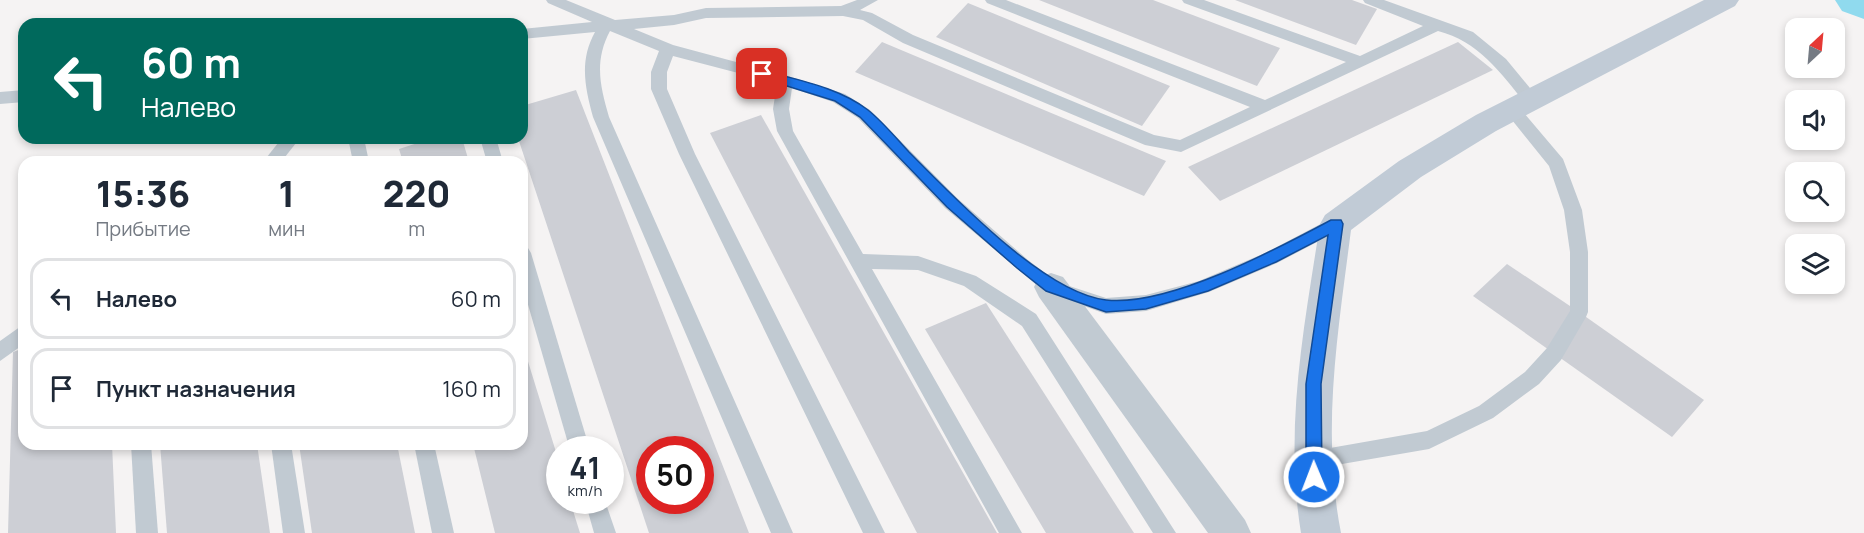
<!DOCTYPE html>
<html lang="ru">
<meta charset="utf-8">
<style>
body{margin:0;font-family:Manrope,sans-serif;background:#f6f6f7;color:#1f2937;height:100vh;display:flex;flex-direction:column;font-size:22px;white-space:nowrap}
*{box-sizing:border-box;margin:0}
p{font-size:20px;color:#747a83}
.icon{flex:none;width:33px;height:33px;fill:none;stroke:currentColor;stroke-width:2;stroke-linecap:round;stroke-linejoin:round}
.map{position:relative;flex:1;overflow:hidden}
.panel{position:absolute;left:18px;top:156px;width:510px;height:294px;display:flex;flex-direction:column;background:#fff;border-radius:18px;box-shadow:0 3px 9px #0003}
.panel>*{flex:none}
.banner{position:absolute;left:18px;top:18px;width:510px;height:126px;border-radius:18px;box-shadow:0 3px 9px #0003;background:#00695c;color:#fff;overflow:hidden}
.needle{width:39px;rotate:26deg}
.tools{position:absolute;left:1785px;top:18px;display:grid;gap:12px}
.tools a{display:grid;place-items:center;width:60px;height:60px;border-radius:12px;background:#fff;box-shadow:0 3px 9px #0003;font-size:30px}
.speed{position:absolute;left:546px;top:436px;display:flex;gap:12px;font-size:30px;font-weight:700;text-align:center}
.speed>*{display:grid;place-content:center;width:78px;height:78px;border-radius:50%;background:#fff;box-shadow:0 3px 9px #0003;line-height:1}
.speed small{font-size:15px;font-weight:400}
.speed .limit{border:9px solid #d22;background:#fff;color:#111}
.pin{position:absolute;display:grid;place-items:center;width:51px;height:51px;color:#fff;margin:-26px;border-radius:12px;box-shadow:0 3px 9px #0006}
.me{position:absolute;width:66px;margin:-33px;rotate:359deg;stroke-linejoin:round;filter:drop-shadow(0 0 4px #0008)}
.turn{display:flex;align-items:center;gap:21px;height:126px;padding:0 24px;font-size:27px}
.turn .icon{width:78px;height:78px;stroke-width:2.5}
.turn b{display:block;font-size:42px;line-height:51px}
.eta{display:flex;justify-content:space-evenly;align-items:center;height:102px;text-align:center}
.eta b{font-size:36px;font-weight:800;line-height:42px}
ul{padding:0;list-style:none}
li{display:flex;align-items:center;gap:18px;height:81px;margin:0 12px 9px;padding:0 12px;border:3px solid #e0e1e3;border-radius:18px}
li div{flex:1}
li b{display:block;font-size:22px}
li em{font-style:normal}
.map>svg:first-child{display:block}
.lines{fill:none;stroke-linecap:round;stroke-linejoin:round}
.river{fill:#90daee;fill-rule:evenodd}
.building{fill:#cdcfd5;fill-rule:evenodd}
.lane{fill:#c1cad2;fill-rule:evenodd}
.street{fill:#c1cad2;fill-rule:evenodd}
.secondary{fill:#c1cbd6;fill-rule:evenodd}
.route{fill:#1a73e8;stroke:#114b97;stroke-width:1.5}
</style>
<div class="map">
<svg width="1864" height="533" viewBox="0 0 1864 533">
<rect width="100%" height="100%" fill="#f5f3f3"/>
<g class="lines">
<!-- river -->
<polygon class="river" points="1835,0 1864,0 1864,19 1842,11"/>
</g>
<!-- building -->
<g class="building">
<polygon points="1039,0 1153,0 1280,48 1257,86"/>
<polygon points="1235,0 1352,0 1377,9 1356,45"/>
<polygon points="968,3 1170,86 1142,126 936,37"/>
<polygon points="882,42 1166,161 1144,196 855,72"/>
<polygon points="1458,42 1493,70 1220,201 1188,167"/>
<path d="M576,90L749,533H649L518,138H522V106ZM650,450H700V501H650Z"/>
<polygon points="761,115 997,533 917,533 710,133"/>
<polygon points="433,138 462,138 469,162 403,162 399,149"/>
<polygon points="1507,264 1579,312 1704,400 1672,437 1473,296"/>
<polygon points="986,303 1134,533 1046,533 925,329"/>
<polygon points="522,342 560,465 560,501 570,501 580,533 495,533 473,444 522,444"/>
<polygon points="24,348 24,444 112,444 116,533 8,533 13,352"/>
<polygon points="160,444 257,444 270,533 167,533"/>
<polygon points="299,444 397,444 415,533 312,533"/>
</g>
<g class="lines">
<!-- lane -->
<g class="lane">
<path d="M546,0H566L615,20L674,15L706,8L841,6L857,0H878L860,10L872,13L913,35L1154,135L1180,140L1250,107L987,3L985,0H1006L1265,100L1346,62L1184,3L1182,0H1204L1360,56L1423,26L1365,3L1363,0H1384L1473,32L1506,59L1539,99L1531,105L1525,103C1501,73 1478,41 1438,31L1181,152L1145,145L903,43L863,20L843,16L706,18L674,25L634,29L673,45L785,75L845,94L870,110L957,198L1028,260L1057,282L1106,298L1146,295L1199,281L1265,253L1330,219H1342L1345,224L1342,229L1277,263L1209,292L1146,311L1106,314L1045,292L945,208L858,118L833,102L792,88L789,109L793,131L863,254L918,256L976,276L1036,314L1176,533H1153L1022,326L964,286L918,270L872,269L1022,533H999L777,131L773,109L777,83L673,56L667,72V89L695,154L885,533H863L679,154L651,89V72L659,51L610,31C594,61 600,86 609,117L793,533H771L593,117C585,87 579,61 595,32L522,39V29L592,22L548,3Z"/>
<polygon points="24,90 24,102 0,104 0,92"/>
<polygon points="1512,104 1518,106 1563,159 1582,210 1588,252 1588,312 1586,317 1561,360 1539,384 1493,418 1429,449 1313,469 1306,467 1303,460 1306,453 1313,451 1427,431 1479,406 1525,372 1547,348 1570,311 1570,252 1564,210 1549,166 1504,110"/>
<polygon points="282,138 300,138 281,162 263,162"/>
<polygon points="348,138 364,138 369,162 353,162"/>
<polygon points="480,138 496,138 503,162 487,162"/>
<polygon points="522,246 528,248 531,253 590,450 570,450 522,284"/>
<polygon points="24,324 24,344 0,361 0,341"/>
<polygon points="131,444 151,444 158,533 136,533"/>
<polygon points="271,444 291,444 305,533 283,533"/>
<polygon points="414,444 434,444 454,533 432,533"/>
<polygon points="585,501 605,501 616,533 594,533"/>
</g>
<!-- street -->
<polygon class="street" points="1051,273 1063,277 1245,520 1251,533 1208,533 1039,297 1034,287 1039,277"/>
<!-- secondary -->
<path class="secondary" d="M1704,0H1739L1735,6L1496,131L1421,177L1351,230C1338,332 1321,431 1341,533H1301C1284,429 1304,327 1320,224L1325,215L1399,161L1476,115Z"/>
</g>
<!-- route -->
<path class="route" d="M762,70C797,80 838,87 868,110C883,122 896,138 909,152C953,196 1044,293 1106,300C1168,307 1277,249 1331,220H1341L1343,224L1321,384L1322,477L1320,482L1314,484L1308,482L1306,477V384L1328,235L1276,262L1208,291L1146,309L1106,312L1046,291L1017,268L947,207L860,117L835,101L758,77V71Z"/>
</svg>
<div class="tools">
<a><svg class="needle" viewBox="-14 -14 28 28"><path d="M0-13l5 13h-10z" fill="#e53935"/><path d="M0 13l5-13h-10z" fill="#747a83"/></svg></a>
<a><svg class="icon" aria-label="sound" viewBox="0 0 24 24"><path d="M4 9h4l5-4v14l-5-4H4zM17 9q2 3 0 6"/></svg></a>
<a><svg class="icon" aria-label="search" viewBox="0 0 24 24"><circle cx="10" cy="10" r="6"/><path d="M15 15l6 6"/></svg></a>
<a><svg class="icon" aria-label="layers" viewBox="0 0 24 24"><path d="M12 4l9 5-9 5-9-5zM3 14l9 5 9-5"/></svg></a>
</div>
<div class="speed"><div>41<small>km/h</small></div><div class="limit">50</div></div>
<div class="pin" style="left:762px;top:74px;background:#d93025"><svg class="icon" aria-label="arrive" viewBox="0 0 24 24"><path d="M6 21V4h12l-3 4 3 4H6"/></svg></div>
<svg class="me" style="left:1314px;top:477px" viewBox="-20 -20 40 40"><circle r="17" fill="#1a73e8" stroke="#fff" stroke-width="3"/><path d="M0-11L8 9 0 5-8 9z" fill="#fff"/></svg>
<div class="banner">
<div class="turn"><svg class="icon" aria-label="left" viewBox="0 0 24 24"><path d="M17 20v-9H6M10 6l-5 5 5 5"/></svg><div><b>60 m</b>Налево</div></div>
</div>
<section class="panel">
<div class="eta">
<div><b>15:36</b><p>Прибытие</p></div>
<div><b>1</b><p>мин</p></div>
<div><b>220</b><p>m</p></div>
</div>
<ul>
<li><svg class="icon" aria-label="left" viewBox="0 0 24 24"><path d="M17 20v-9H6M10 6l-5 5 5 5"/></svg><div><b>Налево</b></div><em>60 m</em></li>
<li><svg class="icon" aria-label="arrive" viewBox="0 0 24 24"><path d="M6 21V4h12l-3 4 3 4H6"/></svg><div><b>Пункт назначения</b></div><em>160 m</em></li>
</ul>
</section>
</div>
